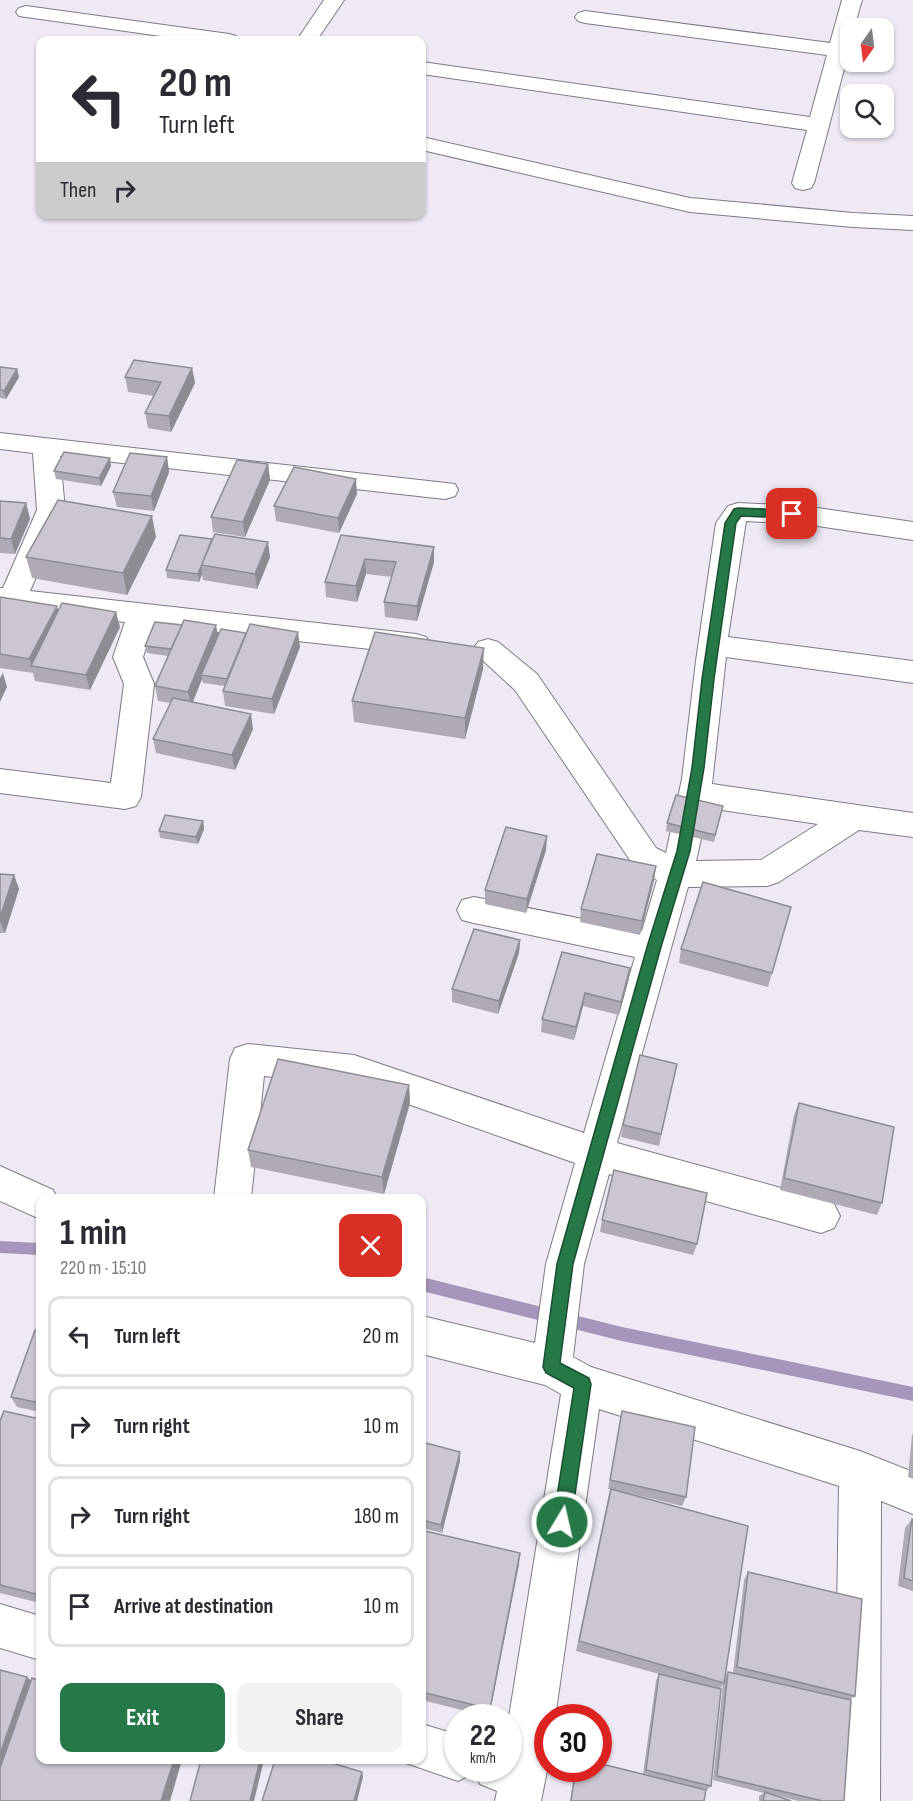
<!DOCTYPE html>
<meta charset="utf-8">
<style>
body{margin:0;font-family:"Sofia Sans Condensed",sans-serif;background:#f2f2f3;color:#2b2b33;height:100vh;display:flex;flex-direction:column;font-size:22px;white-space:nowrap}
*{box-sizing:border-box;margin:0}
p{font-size:20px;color:#7c7c81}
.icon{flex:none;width:33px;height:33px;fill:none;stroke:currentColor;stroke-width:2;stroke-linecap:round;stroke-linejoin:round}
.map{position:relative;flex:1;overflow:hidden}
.panel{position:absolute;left:36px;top:1194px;width:390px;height:570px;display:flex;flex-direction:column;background:#fff;border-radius:12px;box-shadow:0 2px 4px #0004}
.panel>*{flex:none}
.banner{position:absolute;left:36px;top:36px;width:390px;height:183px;border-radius:12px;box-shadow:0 2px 4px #0004;background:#fff;color:#2b2b33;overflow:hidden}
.needle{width:39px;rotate:194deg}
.tools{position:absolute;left:840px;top:18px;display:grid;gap:12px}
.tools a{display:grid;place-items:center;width:54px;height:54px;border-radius:12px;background:#fff;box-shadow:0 2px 4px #0004;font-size:30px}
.speed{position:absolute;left:444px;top:1704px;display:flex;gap:12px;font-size:30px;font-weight:700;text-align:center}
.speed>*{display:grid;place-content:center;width:78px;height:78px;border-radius:50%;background:#fff;box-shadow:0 2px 4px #0004;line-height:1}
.speed small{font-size:15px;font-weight:400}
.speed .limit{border:9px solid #d22;background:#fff;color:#111}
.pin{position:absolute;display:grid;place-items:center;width:51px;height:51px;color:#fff;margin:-26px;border-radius:12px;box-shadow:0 3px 9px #0006}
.me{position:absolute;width:66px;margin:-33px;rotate:9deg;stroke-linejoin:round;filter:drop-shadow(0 0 4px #0008)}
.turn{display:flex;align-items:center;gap:21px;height:126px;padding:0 24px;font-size:27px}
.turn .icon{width:78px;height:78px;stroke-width:2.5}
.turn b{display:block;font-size:42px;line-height:51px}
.then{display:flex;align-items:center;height:57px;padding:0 24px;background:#0003;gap:12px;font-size:22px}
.round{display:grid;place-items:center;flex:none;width:63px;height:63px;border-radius:12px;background:#f2f2f3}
.headline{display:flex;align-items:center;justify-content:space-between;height:102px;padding:0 24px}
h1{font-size:36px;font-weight:700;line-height:45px}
.button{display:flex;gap:12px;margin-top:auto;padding:12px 24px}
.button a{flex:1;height:69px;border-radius:12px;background:#277849;color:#fff;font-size:24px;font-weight:700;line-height:69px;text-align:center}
.button a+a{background:#f2f2f3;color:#2b2b33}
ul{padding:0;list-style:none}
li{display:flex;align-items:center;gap:18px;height:81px;margin:0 12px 9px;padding:0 12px;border:3px solid #e1e1e2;border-radius:12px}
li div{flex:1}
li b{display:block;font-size:22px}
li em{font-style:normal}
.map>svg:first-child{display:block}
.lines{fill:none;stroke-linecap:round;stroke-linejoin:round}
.stream{fill:#a596bb;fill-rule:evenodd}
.street-casing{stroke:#7f7a85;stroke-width:2}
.street{fill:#fff;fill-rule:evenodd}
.wall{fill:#afaab5}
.shaded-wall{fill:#8e8b93}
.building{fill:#cbc6d2;stroke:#8e8b93;stroke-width:1.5}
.route{fill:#277849;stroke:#194e2f;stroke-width:1.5}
</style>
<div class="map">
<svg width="913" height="1801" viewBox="0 0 913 1801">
<rect width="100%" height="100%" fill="#eee9f5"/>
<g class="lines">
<!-- stream -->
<g class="stream">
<polygon points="0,1241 40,1243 40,1255 0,1253"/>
<polygon points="422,1277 622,1327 913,1387 913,1401 622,1341 422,1291"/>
</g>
<defs>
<g id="street">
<polygon points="324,0 344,0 317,40 297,40"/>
<polygon points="842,0 862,0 854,28 850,28 849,50 814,183 811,188 803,190 795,188 792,183 807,130 422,74 422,62 810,117 827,55 585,23 578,21 575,17 578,13 585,11 830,43"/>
<polygon points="26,6 229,34 236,36 239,40 189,40 19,16 16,12 19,8"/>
<polygon points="422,137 690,198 853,213 913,216 913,230 853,227 690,212 422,150"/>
<polygon points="0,433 455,484 458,490 455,496 445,499 60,456 65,510 30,591 416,634 426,637 431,644 426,651 416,654 153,625 143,657 154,684 141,797 136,806 125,809 0,793 0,769 111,783 124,684 113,657 125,622 0,608 0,588 3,588 37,510 33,453 0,449"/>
<path d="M738,503L804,506L913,522V540L804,524L746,521L728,637L913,661V683L726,657L712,784L913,813V837L859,830L779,882L767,886L688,887L617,1143L821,1199L834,1204L840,1216L834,1228L821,1233L609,1174L584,1264L573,1357L591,1367L860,1451L913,1472V1514L881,1501L880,1801H834L839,1486L599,1409L555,1718H548V1766L541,1801H495L497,1791L480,1784L475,1772L458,1781L406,1763L404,1760H422V1724L458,1735V1768H508V1723L561,1394L545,1385L422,1354V1316L535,1343L546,1264L575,1163L354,1085L264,1076L251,1198H214L230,1059L235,1048L248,1044L354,1055L584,1133L635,957L474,923L462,920L457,910L462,900L474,897L642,931L657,880L634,866L515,690L478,656L473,649L478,642L488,639L498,642L537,674L656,848L666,853L682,779L696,661L716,523L728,506ZM708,808L818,824L761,860L696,861Z"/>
<polygon points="0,1166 53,1190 57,1198 40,1198 40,1219 0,1201"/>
<polygon points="0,1604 40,1616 40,1660 0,1648"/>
</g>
</defs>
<!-- street casing -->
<use href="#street" class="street-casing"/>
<!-- street -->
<use href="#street" class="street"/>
</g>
<!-- wall -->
<g class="wall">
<polygon points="0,367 17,369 19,377 6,399 0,398"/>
<polygon points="192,368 195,383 171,432 148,428 145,413 154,396 128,392 125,377"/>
<polygon points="167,457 169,472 154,511 117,507 113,492"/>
<polygon points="268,464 270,480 245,537 213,532 211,517"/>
<polygon points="111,466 101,486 56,479 54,471"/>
<polygon points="357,494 339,533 276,521 274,506"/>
<polygon points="0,501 26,503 30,519 15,554 0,553"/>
<polygon points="341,535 434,547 434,562 417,621 385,617 384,602 392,577 366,574 357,602 326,597 325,582"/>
<polygon points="156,537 127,595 32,578 26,557"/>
<polygon points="212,541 270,557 257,589 203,580 202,574 199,582 167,578 166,570"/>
<polygon points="0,597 120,627 90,690 35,681 33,673 0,668"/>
<polygon points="218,636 300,647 274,714 225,706 223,691 225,686 203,683 202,679 193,702 253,729 235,770 156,753 153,739 171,703 158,701 155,686 168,656 147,653 145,646"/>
<polygon points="483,669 465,739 354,722 352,701"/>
<polygon points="723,806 714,842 666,831 667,823"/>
<polygon points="203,821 204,829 198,844 160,838 159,831"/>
<polygon points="546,850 526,913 485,904 485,890"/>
<polygon points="656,866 654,880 640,935 580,922 581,909"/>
<polygon points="0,874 14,875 19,889 5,933 0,933"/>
<polygon points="791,907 768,987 679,963 681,949"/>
<polygon points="520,940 519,953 498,1014 452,1002 452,989"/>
<polygon points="562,952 630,968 628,982 619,1015 583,1006 574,1040 541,1032 542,1019"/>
<polygon points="677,1064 659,1146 621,1137 623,1125"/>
<polygon points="409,1085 410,1103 384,1194 251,1167 248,1150"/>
<polygon points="799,1103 882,1203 877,1215 780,1190 794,1115"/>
<polygon points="602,1220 697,1244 693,1255 600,1232"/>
<polygon points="40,1331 40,1412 17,1407 11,1397"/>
<polygon points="622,1411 686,1497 682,1506 628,1493 725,1676 728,1672 733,1673 744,1580 748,1572 855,1696 850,1700 844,1801 798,1801 775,1795 791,1801 759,1801 759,1796 764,1793 713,1780 723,1684 720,1689 711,1786 707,1790 705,1790 704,1801 570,1801 575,1768 598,1768 643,1774 656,1681 659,1674 576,1651 610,1489 608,1489"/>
<polygon points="40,1419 40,1603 0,1593 0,1421"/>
<polygon points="913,1434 913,1479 908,1477 912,1435"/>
<polygon points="422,1442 460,1452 460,1461 442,1533 422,1528"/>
<polygon points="912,1519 913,1520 913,1591 898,1586 905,1528"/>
<polygon points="422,1546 519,1564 489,1717 422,1700"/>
</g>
<!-- shaded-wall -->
<g class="shaded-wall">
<polygon points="192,368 195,383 171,432 169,416"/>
<polygon points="17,369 19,377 6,399 4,391"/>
<polygon points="167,457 169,472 154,511 151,496"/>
<polygon points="110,458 111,466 101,486 99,478"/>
<polygon points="268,464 270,480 245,537 243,522"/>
<polygon points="356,479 357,494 339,533 338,518"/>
<polygon points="26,503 30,519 15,554 11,539"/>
<polygon points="152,516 156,537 127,595 123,573"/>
<polygon points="268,542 270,557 257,589 255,574"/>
<polygon points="434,547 434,562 417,621 417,606"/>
<polygon points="365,559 366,574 357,602 356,586"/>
<polygon points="201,566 202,574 199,582 198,574"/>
<polygon points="57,606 61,621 32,666 29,659"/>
<polygon points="116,612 120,627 90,690 86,675"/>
<polygon points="216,625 219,639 201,675 202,679 191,706 188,692"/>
<polygon points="298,632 300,647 274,714 272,699"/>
<polygon points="484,648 483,669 465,739 465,718"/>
<polygon points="3,673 7,687 0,702 0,678"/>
<polygon points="251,714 253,729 235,770 232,755"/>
<polygon points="203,821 204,829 198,844 196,837"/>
<polygon points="547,836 546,850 526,913 527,899"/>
<polygon points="656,866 654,880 640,935 642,921"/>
<polygon points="14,875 19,889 5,933 0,921 0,918"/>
<polygon points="520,940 519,953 498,1014 499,1001"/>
<polygon points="630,968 628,982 619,1015 621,1002"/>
<polygon points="585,993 583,1006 574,1040 576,1027"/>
<polygon points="409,1085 410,1103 384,1194 382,1177"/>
<polygon points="460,1452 460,1461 442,1533 441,1525"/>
<polygon points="520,1553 519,1564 489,1717 490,1709"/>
<polygon points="27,1677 37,1686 0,1791 0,1754"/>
<polygon points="174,1760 182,1760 170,1801 161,1801"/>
<polygon points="260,1760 264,1760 254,1801 250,1801"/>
<polygon points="362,1772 363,1777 357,1801 354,1801"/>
</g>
<!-- building -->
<g class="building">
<polygon points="134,360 192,368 169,416 145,413 161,382 125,377"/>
<polygon points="0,367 17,369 4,391 0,390"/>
<polygon points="64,452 110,458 99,478 54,471"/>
<polygon points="130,453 167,457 151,496 113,492"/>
<polygon points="237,460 268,464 243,522 211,517"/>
<polygon points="294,467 356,479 338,518 274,506"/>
<polygon points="58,500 152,516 123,573 26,557"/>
<polygon points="0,501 26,503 11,539 0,538"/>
<polygon points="215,534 268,542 255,574 201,565"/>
<polygon points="180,535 212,539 198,574 166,570"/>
<polygon points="341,535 434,547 417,606 384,602 396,562 365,559 356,586 325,582"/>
<polygon points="0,597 57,606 29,659 0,654"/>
<polygon points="62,603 116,612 86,675 31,666"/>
<polygon points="184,620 216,625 188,692 155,686"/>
<polygon points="155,622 182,625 171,649 145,646"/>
<polygon points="250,624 298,632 272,699 223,691"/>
<polygon points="221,629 246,633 227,679 201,675"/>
<polygon points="375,632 484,648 465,718 352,701"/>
<polygon points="173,698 251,714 232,755 153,739"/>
<polygon points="676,795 723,806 715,835 667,823"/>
<polygon points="165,815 203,821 196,837 159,831"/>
<polygon points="506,827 547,836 527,899 485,890"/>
<polygon points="597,854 656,866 642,921 581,909"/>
<polygon points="0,874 14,875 0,918"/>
<polygon points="703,882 791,907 772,973 681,949"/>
<polygon points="474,929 520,940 499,1001 452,989"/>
<polygon points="562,952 630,968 621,1002 585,993 576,1027 542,1019"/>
<polygon points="640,1055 677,1064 661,1134 623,1125"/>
<polygon points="278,1059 409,1085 382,1177 248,1150"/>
<polygon points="799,1103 894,1127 882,1203 784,1178"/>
<polygon points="614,1170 707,1193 697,1244 602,1220"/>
<polygon points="35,1330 40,1331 40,1403 11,1397"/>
<polygon points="4,1411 40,1419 40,1595 0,1585 0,1421"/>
<polygon points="622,1411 695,1427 686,1497 610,1480"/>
<polygon points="422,1442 460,1452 441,1525 422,1520"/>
<polygon points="611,1489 748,1526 724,1683 579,1641"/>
<polygon points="912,1519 913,1520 913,1581 904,1578"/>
<polygon points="425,1531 520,1553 490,1709 422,1692 422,1546"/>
<polygon points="748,1572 862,1599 855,1696 737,1667"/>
<polygon points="0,1670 27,1677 0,1754"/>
<polygon points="728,1672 851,1700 844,1801 823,1801 717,1776"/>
<polygon points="659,1674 721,1689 711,1786 646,1770"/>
<polygon points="32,1678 40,1681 40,1760 174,1760 161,1801 0,1801 0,1768"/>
<polygon points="201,1760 260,1760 250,1801 190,1801"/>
<polygon points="275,1760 322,1760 362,1772 354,1801 262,1801"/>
<polygon points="598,1763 706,1790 704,1801 571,1801 576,1768 598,1768"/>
<polygon points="765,1792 791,1801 763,1801"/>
</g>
<!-- route -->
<polygon class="route" points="738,508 792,510 798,514 792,518 741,516 736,523 714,679 704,768 690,851 661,947 573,1264 560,1363 589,1378 591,1384 571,1522 568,1529 562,1531 556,1529 553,1522 574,1388 546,1373 543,1367 557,1264 647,947 677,851 692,768 702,679 725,523 734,509"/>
</svg>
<div class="tools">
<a><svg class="needle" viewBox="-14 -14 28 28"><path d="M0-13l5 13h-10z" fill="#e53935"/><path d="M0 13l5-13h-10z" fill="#7c7c81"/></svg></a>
<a><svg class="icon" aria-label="search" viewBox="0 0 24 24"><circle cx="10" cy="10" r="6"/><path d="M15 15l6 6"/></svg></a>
</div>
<div class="speed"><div>22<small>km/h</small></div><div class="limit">30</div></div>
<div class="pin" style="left:792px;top:514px;background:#d93025"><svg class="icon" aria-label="arrive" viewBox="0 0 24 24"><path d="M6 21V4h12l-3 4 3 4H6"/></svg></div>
<svg class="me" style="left:562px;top:1522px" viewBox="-20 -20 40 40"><circle r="17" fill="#277849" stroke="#fff" stroke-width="3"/><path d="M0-11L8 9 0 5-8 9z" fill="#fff"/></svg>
<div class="banner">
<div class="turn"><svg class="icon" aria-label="left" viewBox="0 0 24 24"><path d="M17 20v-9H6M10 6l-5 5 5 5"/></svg><div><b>20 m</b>Turn left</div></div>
<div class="then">Then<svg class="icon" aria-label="right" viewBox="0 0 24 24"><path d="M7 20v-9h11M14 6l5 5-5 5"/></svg></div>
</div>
<section class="panel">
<div class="headline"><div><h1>1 min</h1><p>220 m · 15:10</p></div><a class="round" style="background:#d93025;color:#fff"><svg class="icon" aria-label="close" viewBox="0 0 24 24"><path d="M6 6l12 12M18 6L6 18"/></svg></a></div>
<ul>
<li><svg class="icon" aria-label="left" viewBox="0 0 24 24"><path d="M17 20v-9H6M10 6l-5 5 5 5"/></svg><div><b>Turn left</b></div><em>20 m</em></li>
<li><svg class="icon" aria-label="right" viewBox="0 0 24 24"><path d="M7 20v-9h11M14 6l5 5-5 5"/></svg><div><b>Turn right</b></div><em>10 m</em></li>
<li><svg class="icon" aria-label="right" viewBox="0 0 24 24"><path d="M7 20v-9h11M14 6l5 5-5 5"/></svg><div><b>Turn right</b></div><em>180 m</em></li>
<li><svg class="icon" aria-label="arrive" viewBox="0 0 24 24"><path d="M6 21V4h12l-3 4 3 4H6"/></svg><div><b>Arrive at destination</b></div><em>10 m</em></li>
</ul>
<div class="button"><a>Exit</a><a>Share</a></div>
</section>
</div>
